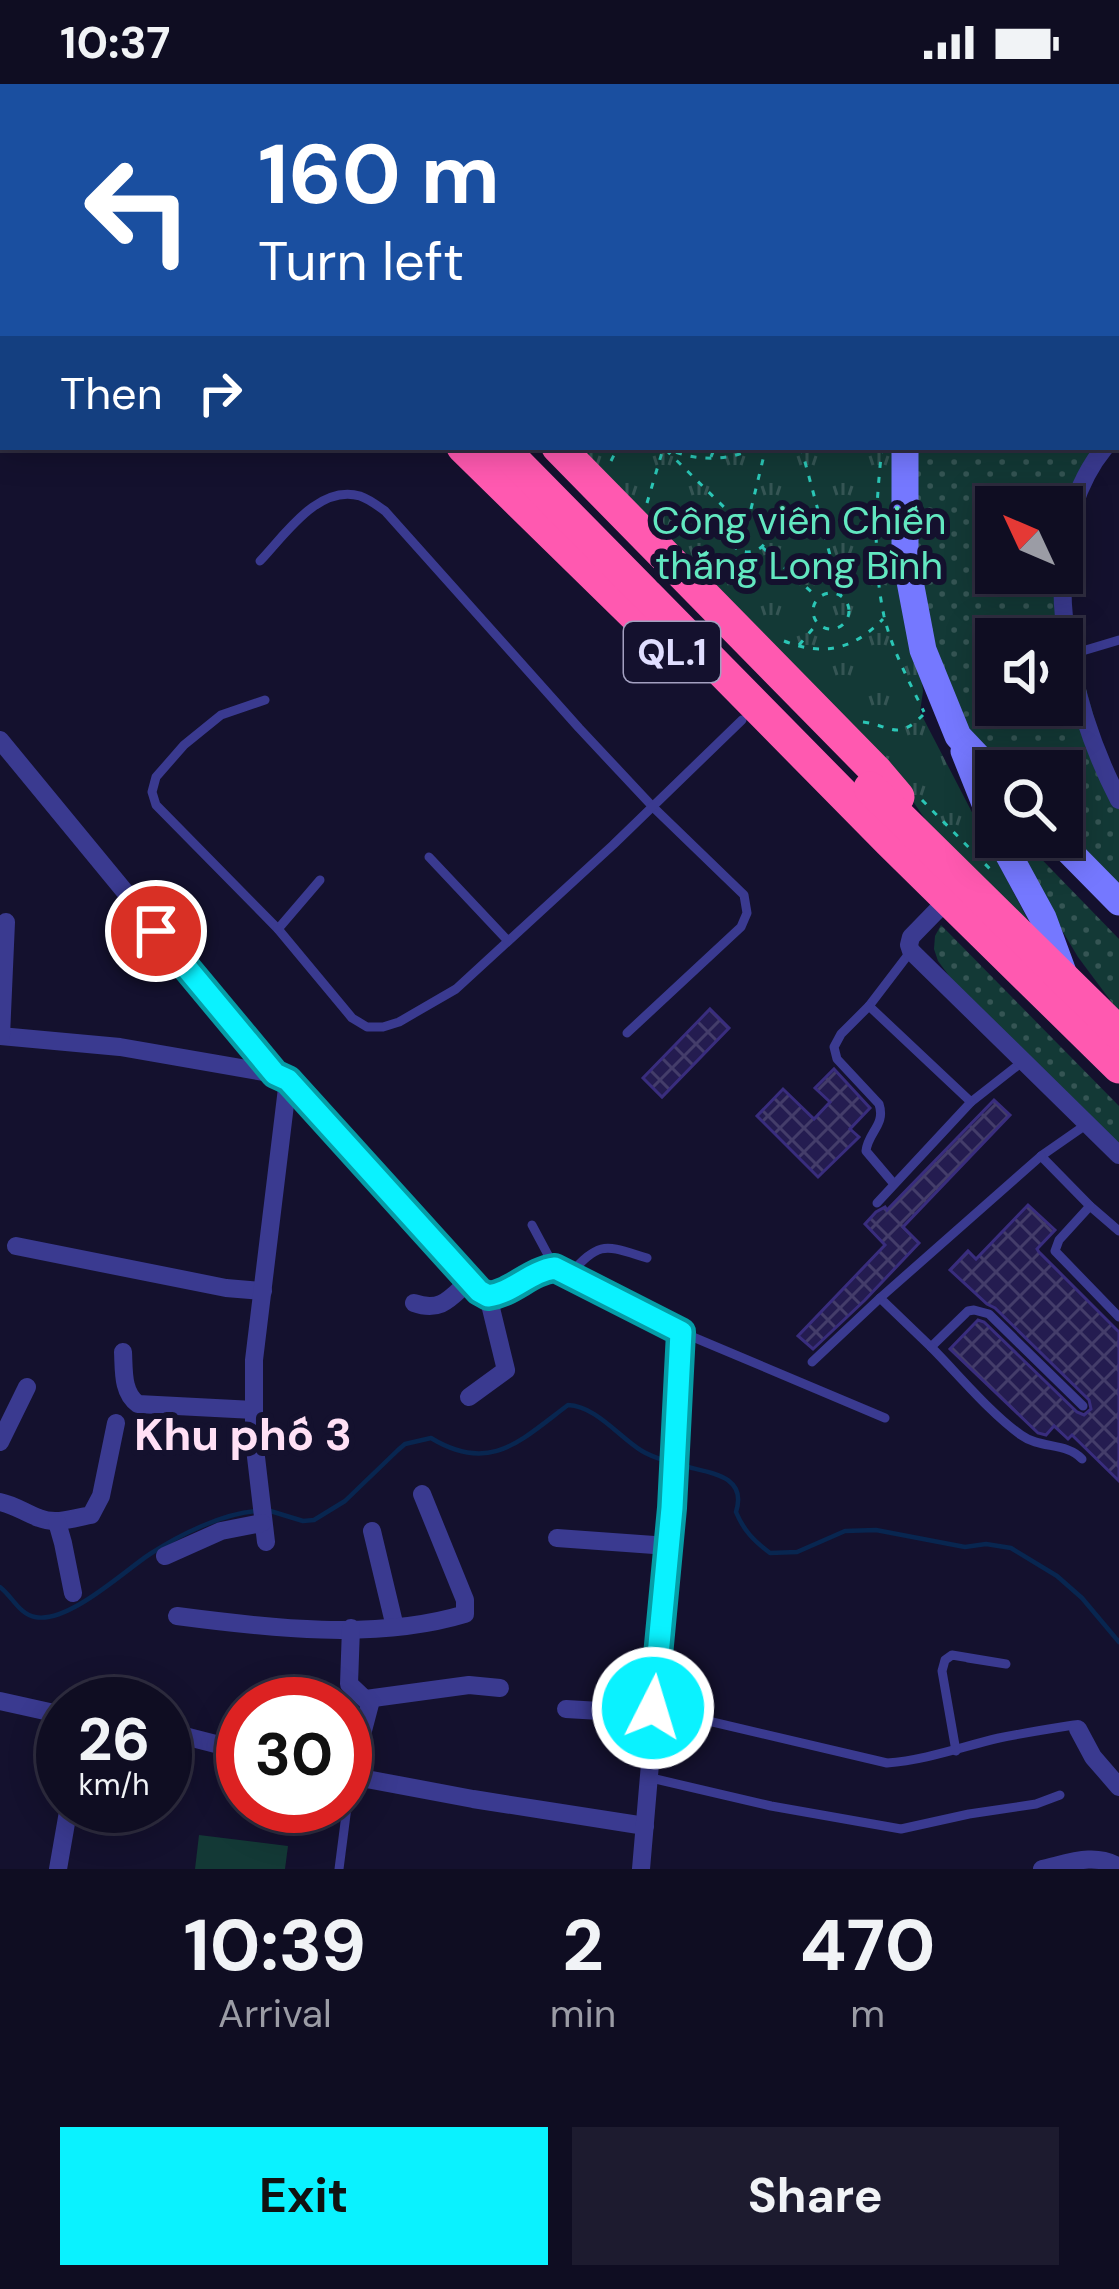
<!DOCTYPE html>
<meta charset="utf-8">
<style>
body{margin:0;font-family:"DM Sans",sans-serif;background:#1d1b2f;color:#f1f3f6;height:100vh;display:flex;flex-direction:column;font-size:45px;white-space:nowrap}
*{box-sizing:border-box;margin:0}
p{font-size:39px;color:#9b9ca5}
.icon{flex:none;width:66px;height:66px;fill:none;stroke:currentColor;stroke-width:2;stroke-linecap:round;stroke-linejoin:round}
.map{position:relative;height:1785px;overflow:hidden}
.details{display:flex;flex-direction:column;background:#0f0d22;flex:1}
.details>*{flex:none}
.guide{position:absolute;left:0px;top:0px;width:1119px;height:366px;box-shadow:0 6px 30px #0003,0 0 0 3px #2f2d40;background:#1a4fa0;color:#fff;overflow:hidden}
.needle{width:78px;rotate:314deg}
.tools{position:absolute;left:975px;top:402px;display:grid;gap:24px}
.tools a{display:grid;place-items:center;width:108px;height:108px;border-radius:0px;background:#0f0d22;box-shadow:0 6px 30px #0003,0 0 0 3px #2f2d40;font-size:60px}
.speed{position:absolute;left:36px;top:1593px;display:flex;gap:24px;font-size:60px;font-weight:700;text-align:center}
.speed>*{display:grid;place-content:center;width:156px;height:156px;border-radius:50%;background:#0f0d22;box-shadow:0 6px 30px #0003,0 0 0 3px #2f2d40;line-height:1}
.speed small{font-size:30px;font-weight:400}
.speed .limit{border:18px solid #d22;background:#fff;color:#111}
.pin{position:absolute;display:grid;place-items:center;width:102px;height:102px;color:#fff;margin:-51px;border:6px solid #fff;border-radius:50%;box-shadow:0 3px 12px #0007}
.me{position:absolute;width:132px;margin:-66px;rotate:5deg;stroke-linejoin:round;filter:drop-shadow(0 0 9px #0008)}
.turn{display:flex;align-items:center;gap:42px;height:252px;padding:0 60px;font-size:54px}
.turn .icon{width:156px;height:156px;stroke-width:2.5}
.turn b{display:block;font-size:84px;line-height:102px}
.then{display:flex;align-items:center;height:114px;padding:0 60px;background:#0003;gap:24px;font-size:45px}
.eta{display:flex;justify-content:space-evenly;align-items:center;height:204px;text-align:center}
.eta b{font-size:72px;font-weight:700;line-height:84px}
.button{display:flex;gap:24px;margin-top:auto;padding:24px 60px}
.button a{flex:1;height:138px;border-radius:0px;background:#0af2ff;color:#111;font-size:48px;font-weight:700;line-height:138px;text-align:center}
.button a+a{background:#1d1b2f;color:#f1f3f6}
.status{display:flex;justify-content:space-between;align-items:center;height:84px;padding:0 60px;background:#0f0d22;direction:ltr}
.status svg{height:33px;fill:currentColor}
.map>svg:first-child{display:block}
.grass{fill:url(#grass-dots);fill-rule:evenodd}
.park{fill:url(#park-tufts)}
.pitch{fill:#133936}
.lines{fill:none;stroke-linecap:round;stroke-linejoin:round}
.stream{stroke:#082650;stroke-width:4.5}
.building{fill:url(#building-cross-hatch);stroke:#392d7e;stroke-width:3}
.path{stroke:#2bc6b6;stroke-width:3;stroke-dasharray:6 9;stroke-linecap:butt}
.lane{stroke:#3a3a90;stroke-width:9}
.street{stroke:#3a3a90;stroke-width:18}
.secondary{stroke:#7578ff;stroke-width:27}
.primary{stroke:#be65ff;stroke-width:30}
.highway{stroke:#ff59b0;stroke-width:33}
.route-casing{stroke:#069da6;stroke-width:30}
.route{stroke:#0af2ff;stroke-width:21}
.labels{text-anchor:middle;dominant-baseline:central;stroke-width:12;stroke-linejoin:round;paint-order:stroke}
.shield{fill:#14112e;stroke:#a3a0c0;stroke-width:3}
.shield-label{font-size:36px;font-weight:bold;fill:#e0deff}
.park-label{font-size:39px;fill:#62e7c0;stroke:#14112e}
.quarter-label{font-size:45px;font-weight:bold;fill:#ffe0f5;stroke:#14112e}
</style>
<div class="status"><b>10:37</b><svg viewBox="0 0 49 12"><path d="M0 12V9h3v3zM5 12V6h3v6zM10 12V3h3v9zM15 12V0h3v12zM26 1h20v11H26zM47 4h2v5h-2z"/></svg></div>
<div class="map">
<svg width="1119" height="1785" viewBox="0 0 1119 1785">
<defs>
<pattern id="grass-dots" width="8" height="8" patternUnits="userSpaceOnUse" patternTransform="scale(3)"><rect width="8" height="8" fill="#133936"/><path d="M2 2h.1M6 6h.1" fill="none" stroke="#355554" stroke-width="1.8" stroke-linecap="round"/></pattern>
<pattern id="park-tufts" width="24" height="20" patternUnits="userSpaceOnUse" patternTransform="scale(3)"><rect width="24" height="20" fill="#133936"/><path d="M3 7l-1-3M5 7V3M7 7l1-3M15 17l-1-3M17 17v-4M19 17l1-3" fill="none" stroke="#355554"/></pattern>
<pattern id="building-cross-hatch" width="8" height="8" patternUnits="userSpaceOnUse" patternTransform="scale(3)"><rect width="8" height="8" fill="#241c50"/><path d="M0 0l8 8M0 8l8-8" fill="none" stroke="#443d6a"/></pattern>
</defs>
<rect width="100%" height="100%" fill="#14112e"/>
<!-- grass -->
<g class="grass">
<path d="M914,363H1104L1088,383L1061,515L1119,723V808L1062,748V687H1004L966,646L932,562L914,471ZM996,423H1062V489H996ZM996,555H1062V621H996Z"/>
<polygon points="1006,753 1020,753 1119,855 1119,928 1078,873"/>
<polygon points="941,841 1119,1022 1119,1063 961,908 938,877 934,865 935,852"/>
</g>
<!-- park -->
<polygon class="park" points="571,363 895,363 923,607 920,628 1031,842 925,735 912,716"/>
<!-- pitch -->
<polygon class="pitch" points="199,1751 288,1762 285,1785 195,1785"/>
<g class="lines">
<!-- stream -->
<g class="stream">
<path d="M680,1381C708,1389 748,1390 736,1428C744,1447 754,1457 770,1469L797,1468L845,1447L876,1446L965,1463L986,1460L1011,1464L1057,1492L1082,1514L1119,1558"/>
<path d="M267,1426L303,1437L314,1436L345,1417L398,1366L405,1360L431,1354C490,1390 520,1357 568,1321C596,1322 619,1353 642,1367C650,1372 660,1375 669,1378"/>
<path d="M0,1503C12,1512 19,1530 35,1533C68,1540 124,1487 150,1470C179,1451 221,1430 256,1427"/>
</g>
</g>
<!-- building -->
<g class="building">
<polygon points="710,925 729,944 662,1013 643,994"/>
<polygon points="834,985 870,1024 850,1045 859,1053 818,1093 757,1032 783,1005 814,1035 830,1018 815,1004"/>
<polygon points="994,1016 1010,1031 903,1143 919,1159 865,1216 813,1265 798,1252 885,1161 865,1140 876,1128 885,1123 887,1126"/>
<polygon points="1028,1121 1055,1146 1037,1165 1039,1168 1119,1248 1119,1397 1072,1351 1068,1355 1054,1342 1046,1351 1038,1349 950,1265 978,1236 984,1238 1077,1328 1084,1331 1091,1325 1089,1316 995,1224 987,1220 950,1186 968,1167 976,1175"/>
</g>
<g class="lines">
<!-- path -->
<g class="path">
<path d="M662,363C694,377 725,379 757,363"/>
<polyline points="801,363 841,512"/>
<path d="M882,363C876,420 872,476 884,532C892,566 909,597 924,628"/>
<polyline points="666,366 732,431"/>
<polyline points="711,373 715,363"/>
<polyline points="611,377 618,363"/>
<polyline points="647,419 663,365"/>
<polyline points="751,425 766,363"/>
<circle cx="748" cy="447" r="21"/>
<polyline points="762,463 817,513"/>
<polyline points="715,487 736,464"/>
<circle cx="831" cy="527" r="18"/>
<path d="M784,557C824,573 854,565 883,535"/>
<polyline points="799,561 816,541"/>
<path d="M863,638C892,642 897,657 923,631"/>
<polyline points="922,716 991,786"/>
</g>
<!-- lane -->
<g class="lane">
<polyline points="1049,3 1049,0"/>
<path d="M260,477C285,451 318,400 360,412C369,415 378,422 385,427L579,644L653,723L744,811L747,829L741,843L627,949"/>
<polyline points="1069,571 1119,556"/>
<polyline points="265,616 221,631 184,661 156,693 152,708 156,721 278,845 352,934 367,943 383,943 399,938 456,905 613,761 742,636"/>
<polyline points="429,773 508,857"/>
<polyline points="278,845 320,796"/>
<polyline points="911,867 869,922 971,1018 1022,978"/>
<path d="M869,922L841,950L834,963L837,975L879,1020C886,1041 868,1048 866,1067L894,1100"/>
<polyline points="1087,1040 1041,1072 1090,1122 1119,1147"/>
<polyline points="1041,1072 880,1214 931,1263 968,1227 974,1226 989,1230 1083,1322"/>
<polyline points="877,1119 971,1018"/>
<polyline points="1090,1122 1059,1156 1055,1167 1119,1233"/>
<polyline points="532,1141 555,1184"/>
<polyline points="548,1184 555,1184 681,1248 885,1334"/>
<path d="M569,1191C601,1156 604,1161 647,1174"/>
<path d="M931,1263C958,1290 990,1329 1021,1351C1040,1365 1066,1358 1082,1375"/>
<polyline points="812,1278 880,1214"/>
<path d="M653,1624L887,1679C926,1676 961,1663 999,1654C1023,1649 1049,1645 1074,1641L1078,1645"/>
<polyline points="956,1667 942,1587 945,1576 952,1571 1006,1580 968,1574"/>
<polyline points="647,1693 771,1722 901,1745 969,1730 1036,1720 1060,1711"/>
<polyline points="339,1785 351,1692"/>
</g>
<!-- street -->
<g class="street">
<polyline points="1116,19 1119,19"/>
<polyline points="0,32 3,32"/>
<polyline points="1116,352 1119,349"/>
<path d="M1105,363C1029,456 1068,619 1119,716"/>
<polyline points="0,656 275,990 288,996 479,1207 488,1212 500,1211 548,1184"/>
<polyline points="949,814 911,853 909,861 911,867 1119,1071"/>
<polyline points="0,952 120,963 275,990"/>
<polyline points="1,952 6,838"/>
<polyline points="16,1162 226,1204 263,1207"/>
<path d="M414,1219C442,1229 451,1213 470,1196"/>
<path d="M123,1268C124,1286 122,1309 138,1320L254,1326"/>
<polyline points="469,1313 506,1286 488,1212"/>
<polyline points="0,1358 27,1303"/>
<path d="M0,1418C15,1421 25,1429 39,1434C56,1441 74,1434 91,1431L101,1412L116,1339"/>
<polyline points="57,1438 63,1459 73,1509"/>
<polyline points="372,1447 395,1543"/>
<polyline points="557,1454 668,1462"/>
<polyline points="266,1458 254,1356 254,1276 288,996"/>
<polyline points="165,1472 221,1447 262,1439"/>
<path d="M177,1532C268,1544 376,1557 465,1530V1516L422,1410"/>
<polyline points="366,1615 469,1601 500,1604"/>
<polyline points="0,1617 63,1631"/>
<polyline points="566,1625 652,1630"/>
<polyline points="1078,1645 1093,1673 1119,1703"/>
<polyline points="165,1647 243,1667"/>
<polyline points="345,1691 473,1715 645,1742"/>
<polyline points="351,1692 370,1620 349,1600 351,1544"/>
<polyline points="58,1785 69,1722"/>
<polyline points="641,1785 672,1423 681,1248"/>
<path d="M1042,1785C1069,1779 1095,1768 1119,1783"/>
</g>
<!-- secondary -->
<g class="secondary">
<polyline points="610,3 610,0"/>
<polyline points="905,363 905,471 923,566 958,652 996,692"/>
<polyline points="964,667 996,747"/>
<polyline points="999,753 1043,834 1064,891"/>
<polyline points="1055,753 1119,818"/>
</g>
<!-- primary -->
<g class="primary">
<polyline points="1116,154 1119,154"/>
<polyline points="0,280 3,277"/>
<polyline points="0,315 3,313"/>
</g>
<!-- highway -->
<g class="highway">
<polyline points="105,0 108,3"/>
<polyline points="138,0 140,3"/>
<polyline points="166,0 169,3"/>
<polyline points="199,0 202,3"/>
<polyline points="463,363 657,553"/>
<polyline points="501,363 890,758 1119,983"/>
<polyline points="558,363 876,687 898,713"/>
<polyline points="870,704 1119,949"/>
</g>
</g>
<g class="lines">
<defs>
<path id="route" d="M156,847L275,990L288,996L479,1207L488,1212C513,1209 530,1187 555,1184L681,1248L672,1424L653,1624"/>
</defs>
<!-- route casing -->
<use href="#route" class="route-casing"/>
<!-- route -->
<use href="#route" class="route"/>
</g>
<g class="labels">
<!-- shield labels -->
<rect class="shield" x="624" y="538" width="96" height="60" rx="9"/>
<g class="shield-label">
<text x="672" y="568">QL.1</text>
</g>
<!-- park labels -->
<g class="park-label">
<text x="799" y="436">Công viên Chiến<tspan x="799" dy="45">thắng Long Bình</tspan></text>
</g>
<!-- quarter labels -->
<g class="quarter-label">
<text x="243" y="1350">Khu phố 3</text>
</g>
</g>
</svg>
<div class="tools">
<a><svg class="needle" viewBox="-14 -14 28 28"><path d="M0-13l5 13h-10z" fill="#e53935"/><path d="M0 13l5-13h-10z" fill="#9b9ca5"/></svg></a>
<a><svg class="icon" aria-label="sound" viewBox="0 0 24 24"><path d="M4 9h4l5-4v14l-5-4H4zM17 9q2 3 0 6"/></svg></a>
<a><svg class="icon" aria-label="search" viewBox="0 0 24 24"><circle cx="10" cy="10" r="6"/><path d="M15 15l6 6"/></svg></a>
</div>
<div class="speed"><div>26<small>km/h</small></div><div class="limit">30</div></div>
<div class="pin" style="left:156px;top:847px;background:#d93025"><svg class="icon" aria-label="arrive" viewBox="0 0 24 24"><path d="M6 21V4h12l-3 4 3 4H6"/></svg></div>
<svg class="me" style="left:653px;top:1624px" viewBox="-20 -20 40 40"><circle r="17" fill="#0af2ff" stroke="#fff" stroke-width="3"/><path d="M0-11L8 9 0 5-8 9z" fill="#fff"/></svg>
<div class="guide">
<div class="turn"><svg class="icon" aria-label="left" viewBox="0 0 24 24"><path d="M17 20v-9H6M10 6l-5 5 5 5"/></svg><div><b>160 m</b>Turn left</div></div>
<div class="then">Then<svg class="icon" aria-label="right" viewBox="0 0 24 24"><path d="M7 20v-9h11M14 6l5 5-5 5"/></svg></div>
</div>
</div>
<section class="details">
<div class="eta">
<div><b>10:39</b><p>Arrival</p></div>
<div><b>2</b><p>min</p></div>
<div><b>470</b><p>m</p></div>
</div>
<div class="button"><a>Exit</a><a>Share</a></div>
</section>
